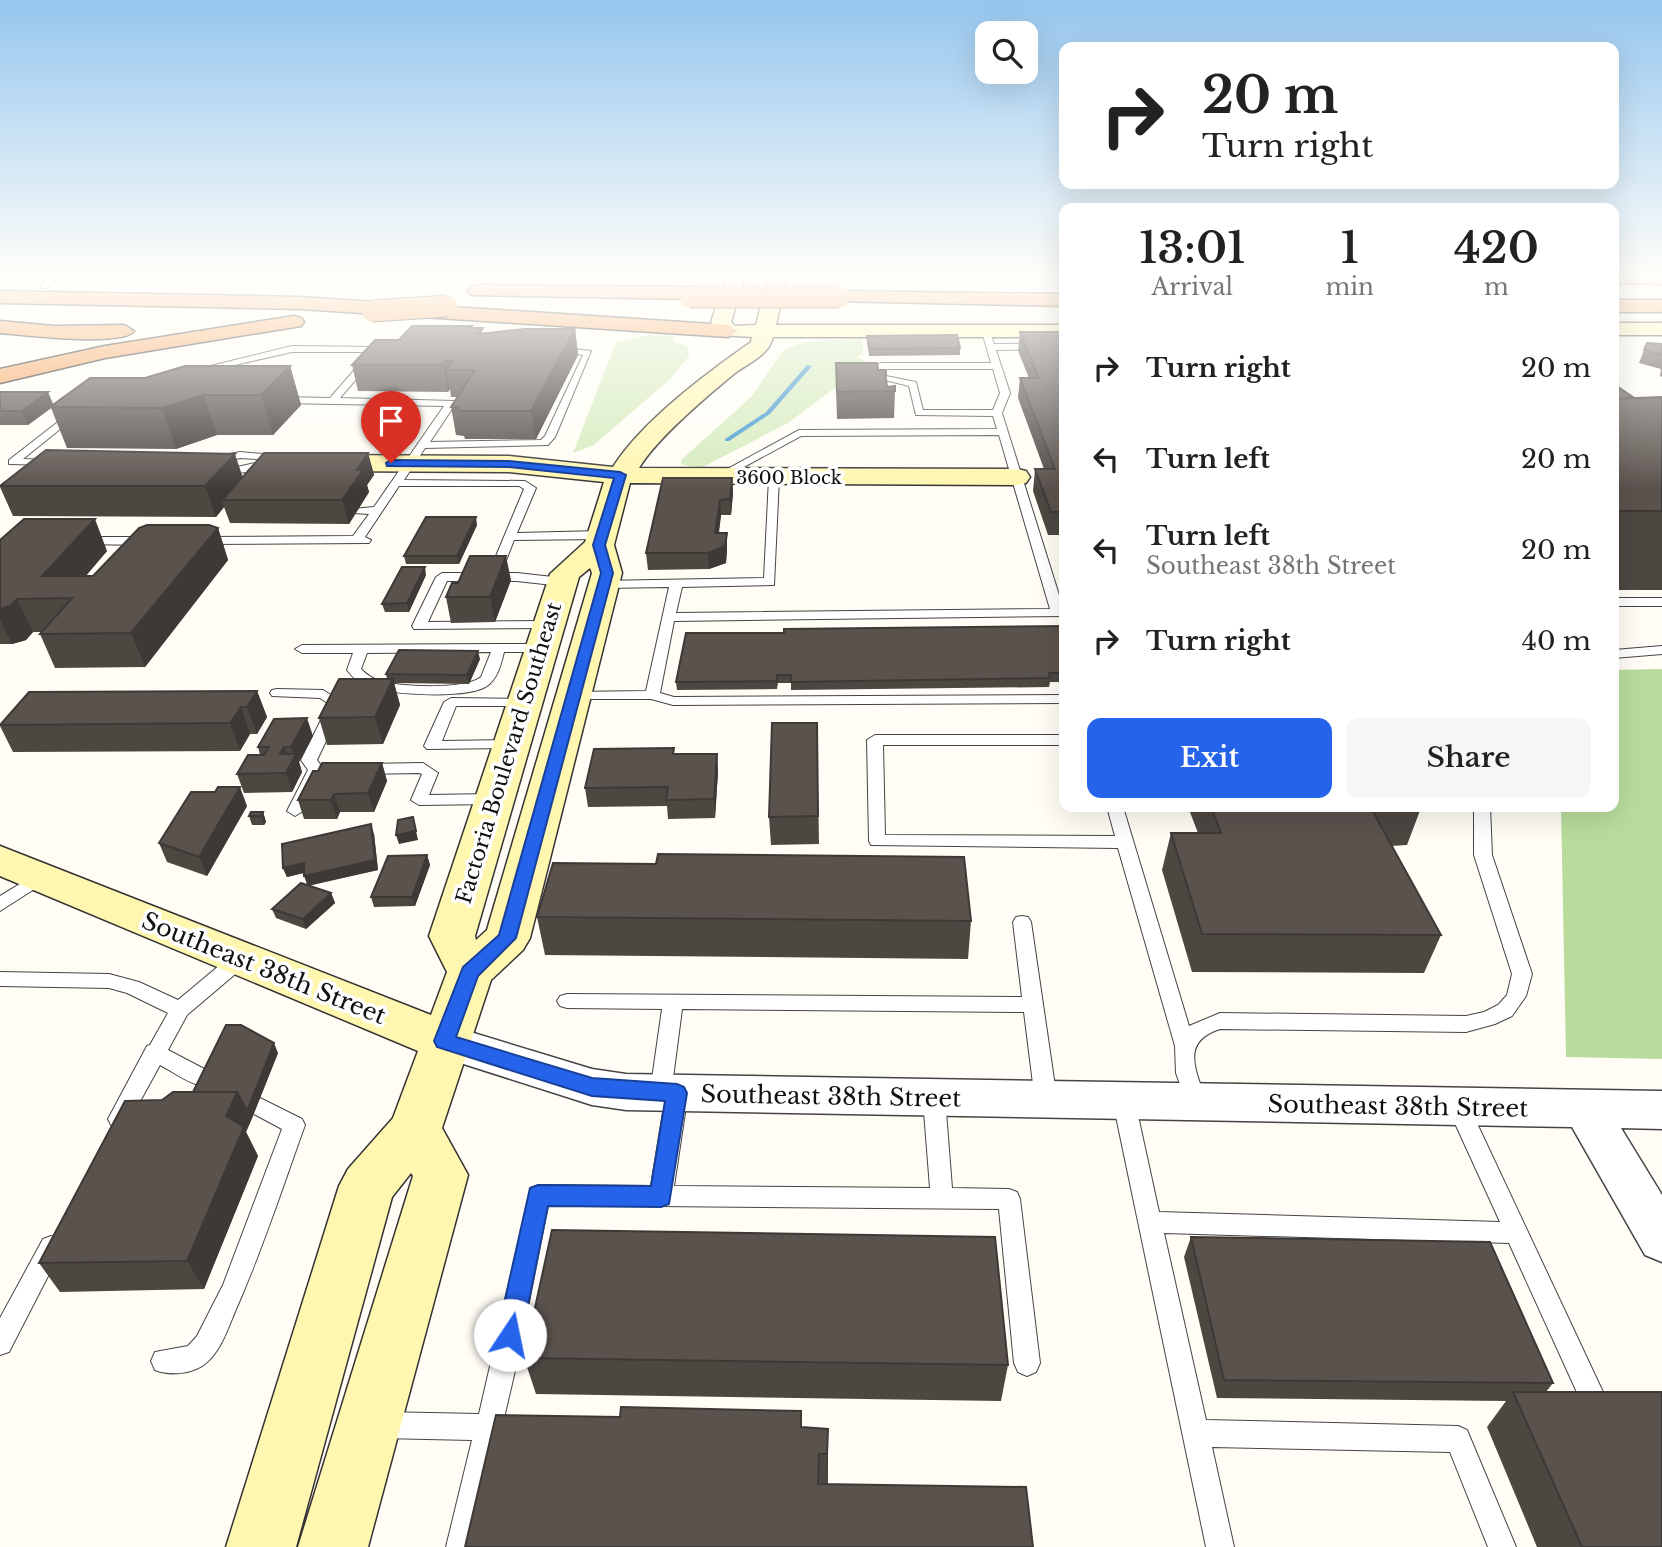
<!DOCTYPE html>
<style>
body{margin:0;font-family:"Libre Baskerville",serif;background:#f6f6f6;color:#222;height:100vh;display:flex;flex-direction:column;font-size:26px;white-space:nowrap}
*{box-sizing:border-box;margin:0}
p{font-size:23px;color:#767676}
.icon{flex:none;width:38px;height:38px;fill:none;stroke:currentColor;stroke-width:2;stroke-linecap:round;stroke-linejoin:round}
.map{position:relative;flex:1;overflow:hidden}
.panel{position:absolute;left:1059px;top:203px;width:560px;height:609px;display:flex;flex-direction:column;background:#fff;border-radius:14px;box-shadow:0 7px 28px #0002}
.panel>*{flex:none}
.banner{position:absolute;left:1059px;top:42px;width:560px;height:147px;border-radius:14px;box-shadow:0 7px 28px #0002;background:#fff;color:#222;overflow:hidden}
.tools{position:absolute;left:975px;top:21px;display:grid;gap:14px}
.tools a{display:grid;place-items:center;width:63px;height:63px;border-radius:14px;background:#fff;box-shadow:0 7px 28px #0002;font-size:35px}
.pin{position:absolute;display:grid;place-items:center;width:60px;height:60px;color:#fff;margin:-72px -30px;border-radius:50% 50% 50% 0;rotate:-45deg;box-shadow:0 0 7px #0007}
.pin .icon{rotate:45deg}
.me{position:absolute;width:77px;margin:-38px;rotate:11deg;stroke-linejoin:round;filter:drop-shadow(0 0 5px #0008)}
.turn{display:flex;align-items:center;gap:24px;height:147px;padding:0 28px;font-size:32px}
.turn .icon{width:91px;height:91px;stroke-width:2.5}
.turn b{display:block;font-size:49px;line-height:60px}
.eta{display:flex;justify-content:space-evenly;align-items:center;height:119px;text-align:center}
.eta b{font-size:42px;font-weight:600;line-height:49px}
.action{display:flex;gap:14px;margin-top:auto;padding:14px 28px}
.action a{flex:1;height:80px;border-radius:14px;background:#2563eb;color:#fff;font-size:28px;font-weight:600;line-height:80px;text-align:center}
.action a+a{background:#f6f6f6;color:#222}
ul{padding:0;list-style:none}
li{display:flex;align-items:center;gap:21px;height:91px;padding:0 28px}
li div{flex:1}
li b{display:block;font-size:26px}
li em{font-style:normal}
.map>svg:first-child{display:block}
.green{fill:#d5ebbd}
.forest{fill:#b9dc9c}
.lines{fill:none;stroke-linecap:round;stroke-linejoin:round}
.stream{fill:#3f96cf;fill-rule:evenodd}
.lane-casing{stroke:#444;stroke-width:2}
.street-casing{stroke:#444;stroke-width:3}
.secondary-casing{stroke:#333;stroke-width:3}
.highway-casing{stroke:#222;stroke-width:3}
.lane{fill:#fff;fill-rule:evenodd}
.street{fill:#fff;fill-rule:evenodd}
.secondary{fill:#fff6b0;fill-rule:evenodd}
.highway{fill:#f5a25d;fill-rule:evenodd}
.highway-bridge-casing{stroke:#222;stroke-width:23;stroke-linecap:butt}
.highway-bridge{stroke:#f5a25d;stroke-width:21}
.wall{fill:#4d4742}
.shaded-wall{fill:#3f3936}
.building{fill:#5a524d;stroke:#3f3936;stroke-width:2}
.route{fill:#2563eb;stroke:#184099;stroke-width:2}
.labels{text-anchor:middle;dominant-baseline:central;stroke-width:7;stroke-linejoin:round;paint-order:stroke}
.far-street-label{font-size:18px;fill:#111;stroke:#fff}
.street-label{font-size:21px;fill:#111;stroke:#fff}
.near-street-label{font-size:24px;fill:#111;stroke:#fff}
</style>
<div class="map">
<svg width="1662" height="1547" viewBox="0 0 1662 1547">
<rect width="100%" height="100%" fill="#fffdf5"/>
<!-- green -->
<g class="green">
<polygon points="649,335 675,336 673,341 688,347 689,356 670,379 594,445 573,453 616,342"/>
<polygon points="862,339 863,354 857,357 868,363 788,423 699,469 681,464 681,460 751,397 784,349 811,341"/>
</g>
<!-- forest -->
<polygon class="forest" points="1662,669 1662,1059 1566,1057 1561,807 1614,807 1614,670"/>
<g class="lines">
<!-- stream -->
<polygon class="stream" points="807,365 812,366 770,414 729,441 725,441 725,439 766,412"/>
<defs>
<g id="lane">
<polygon points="57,274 66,274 47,288 41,288 41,284"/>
<path d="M986,329L990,332L994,344L1064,343V349L996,350L1010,393L1002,413L1064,611L1063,616L674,621L660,693L674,697L1064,695V703L673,705L651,699H568L566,696L573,692L646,691L669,587L604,588L598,584L600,581L764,578L769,478L774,475L779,478L774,585L682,587L676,613L1050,609L999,435L801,436L720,480L711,478L799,430L997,429L993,416L916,415L909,386L877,378L876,366L881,363H991L982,332ZM886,369H993L1000,393L993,410H923L916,382L886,376Z"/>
<polygon points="292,346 380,347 380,351 340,398 454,401 456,403 430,442 541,440 545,436 583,355 554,350 558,347 591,351 555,437 548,445 425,448 404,480 525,481 536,488 517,533 601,531 607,535 601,539 514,540 503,568 497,572 491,568 524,489 519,486 399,486 365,537 371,540 369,543 198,544 198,538 202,537 353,536 369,514 353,513 353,509 374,507 444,406 281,403 276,400 281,397 330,398 370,352 292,352 195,374 190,371"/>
<polygon points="72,411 80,413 23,459 51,460 56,463 55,465 9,464 9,460"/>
<path d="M240,452L263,454L273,463C256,474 221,477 204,466L213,457ZM240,458L256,459L260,462L237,467L218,464Z"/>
<polygon points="83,537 148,537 154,541 148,545 79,544 79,538"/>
<polygon points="442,573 517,573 562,578 568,582 562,586 517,581 447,581 428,622 549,621 556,625 554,628 414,629 412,626 436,577"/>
<rect x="1614" y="598" width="48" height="8"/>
<path d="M499,644H541L548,648L541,652H504C501,664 498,678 487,686C469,699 389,695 368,687C359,683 353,678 347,670L353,653H302L295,649L302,645ZM491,652L481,677C466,690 400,687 380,681C373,679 367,675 361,669L367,653Z"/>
<polygon points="1662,646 1662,654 1614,658 1614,650"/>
<polygon points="277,689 323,690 344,703 317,760 324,770 303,811 295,816 287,811 308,770 301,760 329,704 320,698 272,696 270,693 272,690"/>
<polygon points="451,698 529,699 531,702 524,706 456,706 442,741 510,740 518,745 515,748 427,749 424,746 444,702"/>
<path d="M875,735H1064V745H883L885,835L1115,836L1107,807H1123L1189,1026L1220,1013L1466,1016L1484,1012L1498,1005L1507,995L1512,974L1474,855V807H1490L1492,855L1532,974L1526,996L1512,1016L1495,1024L1466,1032L1220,1029C1180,1042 1196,1070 1206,1101L1202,1107L1195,1110L1188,1107L1176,1073L1175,1046L1118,848L871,845L869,841L867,740Z"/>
<polygon points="423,763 438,773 429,795 492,794 500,799 492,804 419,805 411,800 422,774 419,773 364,774 356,769 364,764"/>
<polygon points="41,871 47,873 50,877 47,881 0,911 0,896"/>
<polygon points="1022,916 1028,917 1031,922 1057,1100 1053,1106 1046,1109 1039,1106 1035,1100 1024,1012 682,1009 672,1086 684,1087 688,1093 674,1186 930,1188 923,1099 927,1093 934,1090 941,1093 945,1099 952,1188 1009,1189 1017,1192 1020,1199 1040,1363 1036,1372 1027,1376 1018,1372 1014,1363 999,1209 548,1205 518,1358 474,1547 446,1547 472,1440 381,1438 372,1434 368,1425 372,1416 381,1412 479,1414 531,1188 539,1185 651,1186 665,1100 654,1099 650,1093 662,1009 567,1008 560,1006 557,1001 560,996 567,994 1022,997 1013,922 1016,917"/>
<path d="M240,952L247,954L249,959L247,964L187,1015L168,1050L212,1073L215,1079L212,1085C196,1090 174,1072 160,1065L127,1125L119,1128L111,1125L108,1119L147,1046L150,1045L168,1013L127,993L109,988L0,986V972L109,974L139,982L178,1000L233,954Z"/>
<polygon points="1124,1093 1131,1096 1135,1102 1159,1212 1500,1222 1448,1108 1451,1102 1459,1099 1467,1102 1603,1392 1607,1401 1603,1410 1594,1414 1585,1410 1509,1243 1164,1233 1206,1420 1458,1426 1467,1430 1516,1547 1488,1547 1450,1452 1212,1447 1234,1547 1206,1547 1113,1102 1117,1096"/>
<path d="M260,1098L302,1119L305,1125C283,1186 263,1248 237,1307C229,1325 222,1350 206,1363C194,1374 169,1376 155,1370L151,1361L155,1352L188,1346L197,1336L223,1285L282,1129L252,1113L249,1107L252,1101Z"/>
<polygon points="51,1236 59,1239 63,1247 9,1352 0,1355 0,1318 43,1239"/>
</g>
<polygon id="street" points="444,1024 592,1069 626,1074 1662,1091 1662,1129 1621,1128 1662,1195 1662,1262 1645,1255 1572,1127 626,1110 592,1105 429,1053 423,1041 429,1029"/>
<g id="secondary">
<path d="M727,274H745L731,322L735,326L756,325L769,274H787L776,325H1064V337H773C769,355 749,363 735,373C707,396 657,438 639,468L1017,469L1026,471L1030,477L1026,483L1017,485L630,483L614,545L622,573L530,938L523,950L491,980L442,1128L468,1175L368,1547H298L413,1176L411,1173L392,1197L296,1547H226L339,1186L348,1169L393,1118L418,1051L0,876V846L431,1015L447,972L429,936L550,574L585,542L604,482L509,472L319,471L310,469L306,463L310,457L319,455L509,456L613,467C642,421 707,373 751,342L752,337L721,335L711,322ZM590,568L592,573L487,930L476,940L475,936L579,577Z"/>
<rect x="1614" y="323" width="48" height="12"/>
</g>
<g id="highway">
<polygon points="1614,274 1662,274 1662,284 1614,283"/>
<polygon points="478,285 693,287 703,293 693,299 471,295 468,291 471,287"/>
<polygon points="0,291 300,297 728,325 738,331 728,337 300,309 0,303"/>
<polygon points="839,291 1064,294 1064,306 832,301 829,297"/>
<rect x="1614" y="300" width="48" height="12"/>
<polygon points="294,316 301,318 304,322 301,326 105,358 0,383 0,369 105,346"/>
<path d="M0,321L54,326L124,325L134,331C123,347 22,335 0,333Z"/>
</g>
</defs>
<!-- lane casing -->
<use href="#lane" class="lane-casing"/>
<!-- street casing -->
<use href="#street" class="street-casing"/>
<!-- secondary casing -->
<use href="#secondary" class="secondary-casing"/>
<!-- highway casing -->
<use href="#highway" class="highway-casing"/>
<!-- lane -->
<use href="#lane" class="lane"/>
<!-- street -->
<use href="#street" class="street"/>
<!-- secondary -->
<use href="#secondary" class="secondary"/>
<!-- highway -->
<use href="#highway" class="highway"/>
<defs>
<g id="highway-bridge">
<polyline points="690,297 839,297"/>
<polyline points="372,311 447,306"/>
</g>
</defs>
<!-- highway-bridge casing -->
<use href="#highway-bridge" class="highway-bridge-casing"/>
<!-- highway-bridge -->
<use href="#highway-bridge" class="highway-bridge"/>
</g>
<!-- wall -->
<g class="wall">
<polygon points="472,328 484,333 575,329 578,355 536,439 465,439 464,436 456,435 451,407 458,397 451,397 450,389 448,392 358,391 352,365 399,340"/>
<polygon points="1020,332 1064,332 1064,535 1048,535 1033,491 1035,469 1044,469 1018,398 1020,378 1029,378 1018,351"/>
<polygon points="867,336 960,348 960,355 869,356"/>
<polygon points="1647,343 1662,344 1662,377 1660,376 1661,369 1639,363"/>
<polygon points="836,363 878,370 887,387 895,391 894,418 837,419 836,389"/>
<polygon points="290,366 301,405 273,435 217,435 176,449 67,448 51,408 28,425 0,425 0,392 53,405 145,378"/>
<polygon points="1614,384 1634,398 1662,397 1662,590 1614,590"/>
<polygon points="368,453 374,475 367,485 369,492 349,524 230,523 224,507 216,517 13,516 0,487 0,486 243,477"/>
<polygon points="732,478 733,493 731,515 721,515 719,533 727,549 726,563 709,569 648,570 646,553"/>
<polygon points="477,525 459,564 406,564 404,556"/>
<polygon points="218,528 228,560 145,667 55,668 40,634 42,632 33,632 26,640 12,644 0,644 0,540 107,551 86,576 93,576"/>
<polygon points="426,575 409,612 385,612 382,604"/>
<polygon points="511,580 495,622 451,623 446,597 458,583"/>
<polygon points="1064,626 1064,682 1050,682 1049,687 791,690 791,683 778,683 777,689 677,690 676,682 784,633"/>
<polygon points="480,659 469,684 394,683 400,705 383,744 327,745 319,718 387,679 386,674"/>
<polygon points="257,691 267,717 257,734 250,734 240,751 13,752 0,726 0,724"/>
<polygon points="817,723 819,844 771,845 769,817"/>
<polygon points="313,736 299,762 302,772 292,792 244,793 237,774 260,755 258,747"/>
<polygon points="674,754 717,754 718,772 715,818 668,819 667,806 588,807 585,788"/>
<polygon points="382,763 387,781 374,812 340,812 337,819 304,819 298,800"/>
<polygon points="215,792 247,806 207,876 167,862 159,843"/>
<polygon points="1188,807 1420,807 1421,808 1407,845 1391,846 1441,935 1424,973 1192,972 1162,870 1171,833 1198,833"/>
<polygon points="263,812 266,822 264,825 252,825 249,816"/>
<polygon points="374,834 378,870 309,885 331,893 335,903 306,929 276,918 272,909 307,885 304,873 287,877 283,868"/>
<polygon points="427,855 430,865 415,906 374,907 371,897"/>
<polygon points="537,917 971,921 968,959 545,955"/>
<polygon points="278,1053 246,1132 258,1156 204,1289 60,1292 39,1263 193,1092"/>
<polygon points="1191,1237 1553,1383 1546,1392 1662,1547 1537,1547 1487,1427 1506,1401 1217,1398 1184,1257"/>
<polygon points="524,1358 1008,1365 1001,1401 536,1394"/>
<polygon points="801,1428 828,1429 828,1484 465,1547"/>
</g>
<!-- shaded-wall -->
<g class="shaded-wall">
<polygon points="575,329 578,355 536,439 531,411"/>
<polygon points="446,361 448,370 446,370 450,389 448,392 443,365"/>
<polygon points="290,366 301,405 273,435 261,395"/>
<polygon points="48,392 54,406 28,425 22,411"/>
<polygon points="204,395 217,435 176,449 162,408"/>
<polygon points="368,453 374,475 367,485 369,492 349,524 342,500 357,470"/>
<polygon points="235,454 245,484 222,500 224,507 216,517 205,486"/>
<polygon points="732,478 733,493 731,515 730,499"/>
<polygon points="720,500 721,515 716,549 715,533"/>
<polygon points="476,517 477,525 459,564 457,556"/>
<polygon points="95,519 107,551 66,598 42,576"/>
<polygon points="218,528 228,560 145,667 131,633"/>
<polygon points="727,533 727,549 726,563 709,569 708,553"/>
<polygon points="506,556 511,580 495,622 490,597"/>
<polygon points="425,567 426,575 409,612 407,603"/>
<polygon points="17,599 33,632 26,640 12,644 0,620 0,609"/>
<polygon points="478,651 480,659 469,684 467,675"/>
<polygon points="393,679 400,705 383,744 375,717"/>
<polygon points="257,691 267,717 257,734 247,707"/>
<polygon points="241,707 250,734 240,751 230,723"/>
<polygon points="307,718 313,736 299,762 302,772 292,792 280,754 284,747 290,765 295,757 291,747"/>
<polygon points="717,754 718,772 715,818 714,799"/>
<polygon points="382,763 387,781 374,812 368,793"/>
<polygon points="240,787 247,806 207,876 199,857"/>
<polygon points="334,794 340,812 337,819 331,800"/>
<polygon points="263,812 266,822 264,825 261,816"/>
<polygon points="413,817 418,840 399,844 396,835"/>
<polygon points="371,824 374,834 378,870 308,886 304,876"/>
<polygon points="427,855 430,865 415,906 412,897"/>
<polygon points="304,863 307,872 287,877 283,868"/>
<polygon points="331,893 335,903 306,929 303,919"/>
<polygon points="274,1043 278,1053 251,1121 247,1111"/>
<polygon points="237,1092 251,1121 246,1132 258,1156 204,1289 187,1261 226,1116"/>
<polygon points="828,1429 828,1464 827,1489 827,1454"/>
</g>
<!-- building -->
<g class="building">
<polygon points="412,326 472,326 470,328 483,328 479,334 525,329 575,329 531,411 460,411 458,408 451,407 475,370 446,370 453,361 446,361 443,365 352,365 375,340 399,340"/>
<polygon points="1020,332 1064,332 1064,512 1051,512 1035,469 1055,469 1020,378 1039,378"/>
<polygon points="957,335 960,348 869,349 867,336"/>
<polygon points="1647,343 1662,344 1662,355 1644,350"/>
<polygon points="836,363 877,363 878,370 885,370 887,387 895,386 895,391 837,392"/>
<polygon points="185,366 290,366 261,395 204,395 162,408 50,407 90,378 145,378"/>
<polygon points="1614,384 1634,398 1614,399"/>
<polygon points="0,392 48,392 22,411 0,411"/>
<polygon points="1662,397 1662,511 1614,511 1614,399"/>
<polygon points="46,450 235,454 205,486 0,486"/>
<polygon points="264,453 368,453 357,470 363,470 342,500 222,500"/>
<polygon points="663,478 732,478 730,499 720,500 715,533 727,533 725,546 708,553 646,553"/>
<polygon points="426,517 476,517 457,556 404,556"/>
<polygon points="24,519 95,519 42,576 93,576 139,528 147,525 209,525 218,528 131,633 40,634 72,598 17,599 10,606 0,609 0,540"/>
<polygon points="470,556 506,556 490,597 446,597 452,583 458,583"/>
<polygon points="402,567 425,567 407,603 382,604"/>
<polygon points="1064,626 1064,673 1049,673 1050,678 791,682 791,675 777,675 777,681 676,682 686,633 784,633 784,629"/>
<polygon points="399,650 478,651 467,675 386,674"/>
<polygon points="339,679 393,679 375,717 319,718"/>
<polygon points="257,691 247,707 241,707 230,723 0,725 29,692"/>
<polygon points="307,718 291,747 284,747 280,754 296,754 286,773 237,774 248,755 264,755 269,747 258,747 274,719"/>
<polygon points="772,723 817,723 818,816 769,817"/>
<polygon points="674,748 673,754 717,754 714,799 666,800 668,787 585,788 594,749"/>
<polygon points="322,763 382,763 368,793 334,794 331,800 298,800 313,771 318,771"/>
<polygon points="218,787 240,787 199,857 159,843 191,792 215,792"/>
<polygon points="1211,807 1420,807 1421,808 1372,810 1441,935 1202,934 1171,833 1221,833"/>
<polygon points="251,812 263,812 261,816 249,816"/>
<polygon points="413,817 416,831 396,835 398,820"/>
<polygon points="371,824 375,860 304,876 304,863 283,868 282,844"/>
<polygon points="658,854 964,857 971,921 537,917 553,863 656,864"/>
<polygon points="427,855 412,897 371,897 388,856"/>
<polygon points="301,883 331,893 303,919 272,909"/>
<polygon points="226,1025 241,1025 274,1043 247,1111 237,1092 193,1092"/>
<polygon points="173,1092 237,1092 226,1116 244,1127 187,1261 39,1263 125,1101 162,1100"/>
<polygon points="552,1230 995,1237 1008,1365 524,1358"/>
<polygon points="1191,1237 1490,1242 1553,1383 1224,1380"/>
<polygon points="1513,1392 1662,1392 1662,1547 1582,1547"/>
<polygon points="621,1407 801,1411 801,1427 828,1429 827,1454 819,1454 818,1484 1026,1487 1033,1547 465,1547 496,1415 620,1417"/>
</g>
<!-- sky -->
<linearGradient id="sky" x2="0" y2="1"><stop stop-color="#95c6ee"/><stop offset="0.56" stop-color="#fffefa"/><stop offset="1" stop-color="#fffefa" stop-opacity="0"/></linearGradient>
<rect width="1662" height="490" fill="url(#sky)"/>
<!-- route -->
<polygon class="route" points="391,460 509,461 620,472 626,475 605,545 613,573 516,938 478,976 456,1037 592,1078 677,1084 684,1087 687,1093 669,1204 661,1207 548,1206 522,1335 519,1344 510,1348 501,1344 497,1335 530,1188 538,1185 651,1186 665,1101 592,1096 437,1047 434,1041 463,967 499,935 601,573 593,545 614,478 509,467 387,466 386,463"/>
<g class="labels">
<!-- far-street labels -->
<g class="far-street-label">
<text x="789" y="478">3600 Block</text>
</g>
<!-- street labels -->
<g class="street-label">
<text transform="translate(509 753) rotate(-73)">Factoria Boulevard Southeast</text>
</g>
<!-- near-street labels -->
<g class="near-street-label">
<text transform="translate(264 968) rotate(22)">Southeast 38th Street</text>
<text transform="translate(831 1096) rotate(1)">Southeast 38th Street</text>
<text transform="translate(1398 1106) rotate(1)">Southeast 38th Street</text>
</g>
</g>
</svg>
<div class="tools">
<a><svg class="icon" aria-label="search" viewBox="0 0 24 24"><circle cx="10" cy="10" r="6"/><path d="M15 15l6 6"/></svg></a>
</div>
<div class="pin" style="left:391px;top:463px;background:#d93025"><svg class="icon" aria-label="arrive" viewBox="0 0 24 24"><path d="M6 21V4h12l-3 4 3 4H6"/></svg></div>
<svg class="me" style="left:510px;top:1335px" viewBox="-20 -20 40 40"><circle r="19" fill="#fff"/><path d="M0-13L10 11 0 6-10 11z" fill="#2563eb"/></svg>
<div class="banner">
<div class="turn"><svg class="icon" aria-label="right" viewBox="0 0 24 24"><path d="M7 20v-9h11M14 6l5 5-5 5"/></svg><div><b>20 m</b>Turn right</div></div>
</div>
<section class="panel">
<div class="eta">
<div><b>13:01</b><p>Arrival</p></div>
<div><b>1</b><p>min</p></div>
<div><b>420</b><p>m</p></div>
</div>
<ul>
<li><svg class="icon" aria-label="right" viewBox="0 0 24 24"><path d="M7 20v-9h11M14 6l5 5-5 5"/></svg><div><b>Turn right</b></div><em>20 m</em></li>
<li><svg class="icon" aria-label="left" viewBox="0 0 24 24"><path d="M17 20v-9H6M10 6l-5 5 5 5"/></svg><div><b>Turn left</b></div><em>20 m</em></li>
<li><svg class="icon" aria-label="left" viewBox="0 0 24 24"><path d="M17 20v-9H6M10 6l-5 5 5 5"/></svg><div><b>Turn left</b><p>Southeast 38th Street</p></div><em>20 m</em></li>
<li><svg class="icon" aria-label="right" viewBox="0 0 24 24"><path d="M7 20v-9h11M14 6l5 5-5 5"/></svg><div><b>Turn right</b></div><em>40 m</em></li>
</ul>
<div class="action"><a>Exit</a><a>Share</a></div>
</section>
</div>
